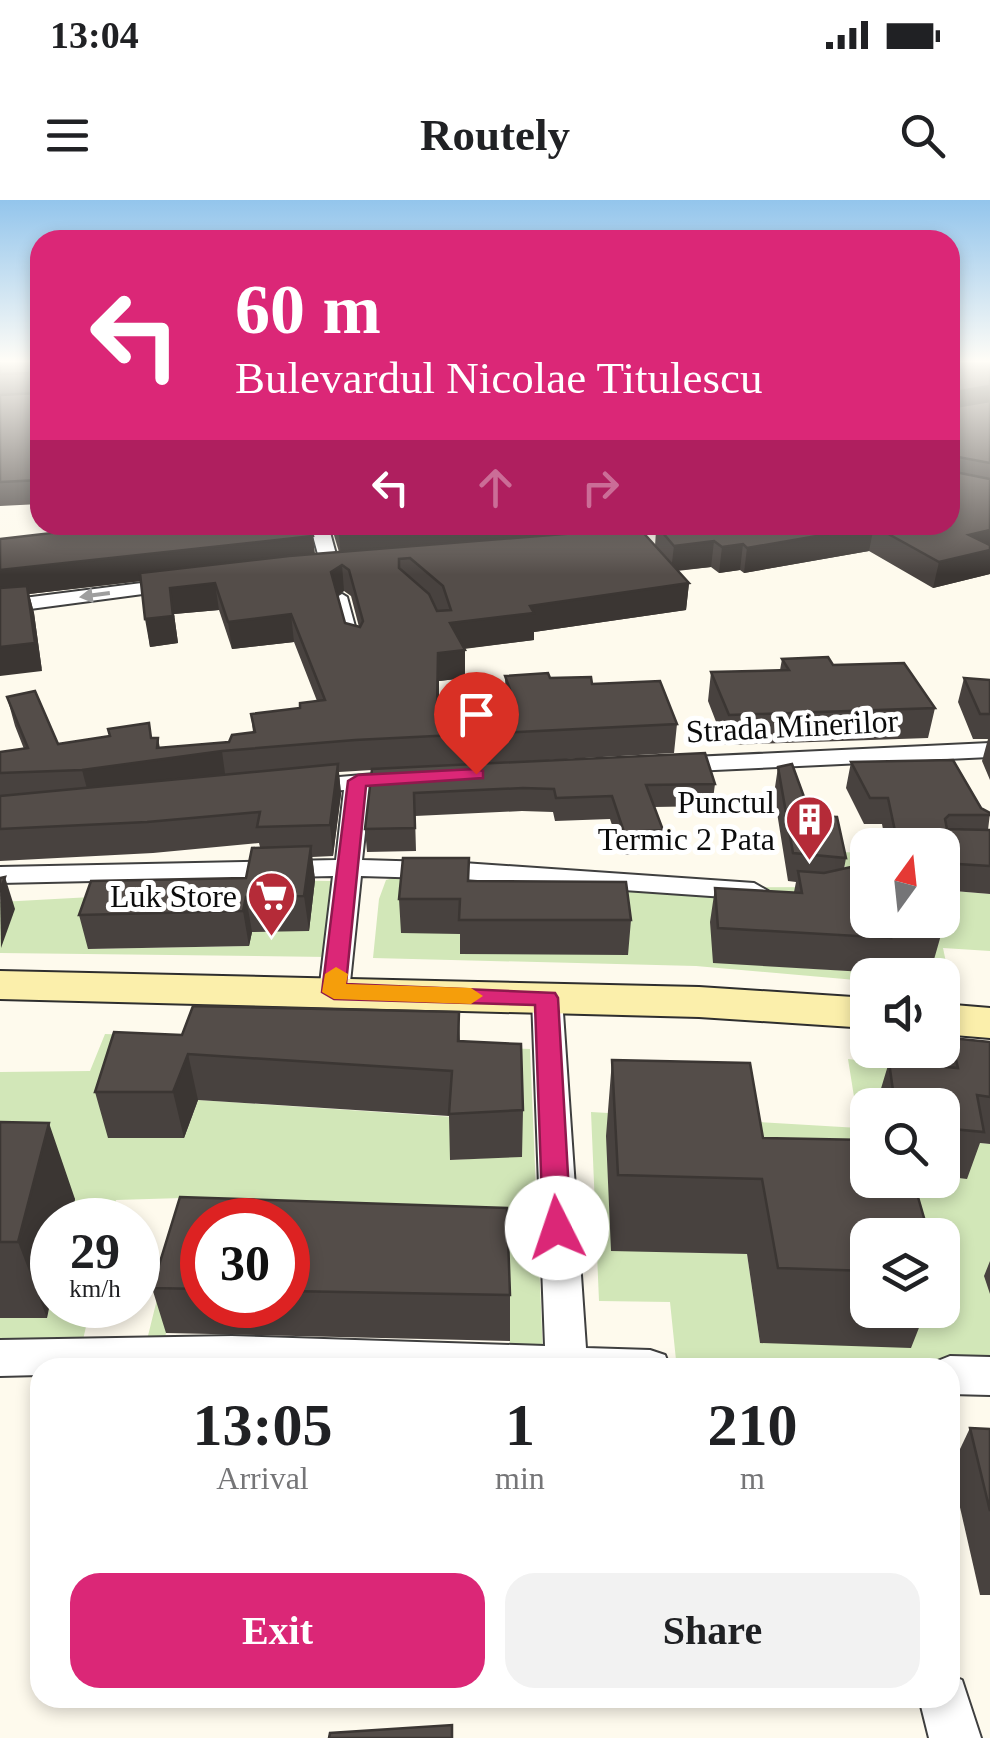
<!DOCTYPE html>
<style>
body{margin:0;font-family:Georgia,serif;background:#f2f2f2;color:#202124;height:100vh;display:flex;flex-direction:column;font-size:38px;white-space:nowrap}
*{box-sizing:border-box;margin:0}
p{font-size:32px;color:#757577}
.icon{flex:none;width:55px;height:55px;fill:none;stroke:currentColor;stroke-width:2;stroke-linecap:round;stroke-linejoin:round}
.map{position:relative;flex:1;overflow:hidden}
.details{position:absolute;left:30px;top:1158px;width:930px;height:350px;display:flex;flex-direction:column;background:#fff;border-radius:30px;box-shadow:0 5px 15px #0003}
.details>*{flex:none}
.guide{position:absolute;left:30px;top:30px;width:930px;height:305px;border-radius:30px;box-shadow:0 5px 15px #0003;background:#db2777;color:#fff;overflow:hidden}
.needle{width:65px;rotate:15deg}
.tools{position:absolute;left:850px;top:628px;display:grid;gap:20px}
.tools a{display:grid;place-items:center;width:110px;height:110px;border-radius:20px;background:#fff;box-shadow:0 5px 15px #0003;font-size:50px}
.speed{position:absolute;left:30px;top:998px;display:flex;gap:20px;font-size:50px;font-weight:700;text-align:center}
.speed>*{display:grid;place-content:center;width:130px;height:130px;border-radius:50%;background:#fff;box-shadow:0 5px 15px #0003;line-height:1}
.speed small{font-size:25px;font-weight:400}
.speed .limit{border:15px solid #d22;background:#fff;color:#111}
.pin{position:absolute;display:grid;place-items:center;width:85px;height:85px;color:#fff;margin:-102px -42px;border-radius:50% 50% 50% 0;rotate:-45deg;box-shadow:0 0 10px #0007}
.pin .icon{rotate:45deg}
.me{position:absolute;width:110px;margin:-55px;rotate:356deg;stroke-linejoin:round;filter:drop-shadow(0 0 8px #0008)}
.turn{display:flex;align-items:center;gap:35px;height:210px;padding:0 40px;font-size:45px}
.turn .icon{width:130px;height:130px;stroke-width:2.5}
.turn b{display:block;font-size:70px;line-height:85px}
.lanes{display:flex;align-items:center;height:95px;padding:0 40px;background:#0003;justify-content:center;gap:50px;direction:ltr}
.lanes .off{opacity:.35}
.eta{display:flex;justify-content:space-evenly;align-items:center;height:170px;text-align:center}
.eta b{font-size:60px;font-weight:700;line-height:70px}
.primary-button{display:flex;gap:20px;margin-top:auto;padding:20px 40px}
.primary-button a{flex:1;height:115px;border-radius:30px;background:#db2777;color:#fff;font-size:40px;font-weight:700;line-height:115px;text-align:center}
.primary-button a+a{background:#f2f2f2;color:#202124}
.status{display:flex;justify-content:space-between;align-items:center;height:70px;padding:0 50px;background:#fff;direction:ltr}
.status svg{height:28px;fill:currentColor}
header{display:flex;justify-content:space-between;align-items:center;height:130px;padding:0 40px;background:#fff;font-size:45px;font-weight:700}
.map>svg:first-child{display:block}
.green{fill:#d2e7b8;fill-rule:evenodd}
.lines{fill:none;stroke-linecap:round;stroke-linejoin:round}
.lane-casing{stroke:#3f3f3f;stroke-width:4}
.street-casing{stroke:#3f3f3f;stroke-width:4}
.secondary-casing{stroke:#2e2e2e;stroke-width:4}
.lane{fill:#fff;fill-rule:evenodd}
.street{fill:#fff;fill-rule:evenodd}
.secondary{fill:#fbefab;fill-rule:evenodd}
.wall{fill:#48423f;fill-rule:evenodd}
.shaded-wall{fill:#3b3633}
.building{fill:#544d49;stroke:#3b3633;stroke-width:2.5;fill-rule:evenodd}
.oneway{fill:#9e9e9e}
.route{fill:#db2777;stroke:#8e194d;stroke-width:2.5}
.slow{fill:#f59e0b}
.labels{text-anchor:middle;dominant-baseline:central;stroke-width:10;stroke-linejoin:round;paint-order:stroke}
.street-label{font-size:32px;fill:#0c0c0c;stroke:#fff}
.poi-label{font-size:32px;fill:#0c0c0c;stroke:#fff;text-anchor:end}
</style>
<div class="status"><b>13:04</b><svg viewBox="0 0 49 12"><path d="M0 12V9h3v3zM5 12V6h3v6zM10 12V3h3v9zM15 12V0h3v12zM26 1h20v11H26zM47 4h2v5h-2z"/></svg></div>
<header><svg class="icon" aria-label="menu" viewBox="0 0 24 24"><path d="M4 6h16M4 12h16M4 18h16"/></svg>Routely<svg class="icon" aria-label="search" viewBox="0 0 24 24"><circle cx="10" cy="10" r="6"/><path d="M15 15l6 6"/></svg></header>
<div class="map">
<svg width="990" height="1538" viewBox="0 0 990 1538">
<rect width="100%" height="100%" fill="#fefaed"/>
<!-- green -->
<g class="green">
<path d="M841,652L867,653V708L713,762L881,773L879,760L921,720H942L943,690L990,694V751L943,748L951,786H943L942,775H868L867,781L696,766L373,758L379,699L386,680L407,674L471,672L476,687L523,688L850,687ZM461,734L628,754H461Z"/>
<path d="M245,680L332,681L328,757L0,753V702L238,689ZM251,712L249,746L88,749L100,715Z"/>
<path d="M105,834L530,849L543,1155L144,1152L182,998L116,1000L111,1020H70L74,999L0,997V872L90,871ZM127,878L520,891L522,956L451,960L454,917L198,900L184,938ZM202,1020H288L506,1054L510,1147L165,1137L191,1044L202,1043Z"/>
<path d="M848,859L990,876L941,905H868V980L966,978L960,941L990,944V1166L676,1160L670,1102L599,1101L591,912L859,928ZM878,1017L883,1035H942V1110H902L760,1143L747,1054L611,1050Z"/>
<polygon points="52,1095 52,1105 91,1105 82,1144 0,1145 0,1118 47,1118"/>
</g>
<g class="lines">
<defs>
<g id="lane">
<polygon points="342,394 347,397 359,441 358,443 349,441 337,397"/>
<polygon points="861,644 872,645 868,645 868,675 861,671 854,648"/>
</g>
<g id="street">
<polygon points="310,325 328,325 340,369 338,373 331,375 322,369"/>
<polygon points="181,378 191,384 188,388 0,413 0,401"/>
<polygon points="990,543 990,557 671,572 659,565 671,558"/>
<polygon points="410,571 422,578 419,583 370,588 362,660 463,663 754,683 768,691 754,699 463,679 361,676 349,792 345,799 323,799 319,792 333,676 0,683 0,667 336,660 344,590 301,593 289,586 292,581"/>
<polygon points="547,788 558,791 562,798 586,1148 650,1150 665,1155 670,1168 40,1168 40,1175 0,1176 0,1140 232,1136 545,1146 532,798 536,791"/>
<polygon points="950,1156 990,1157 990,1195 950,1194 950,1168 933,1168 935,1162"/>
<polygon points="950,1475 962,1480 981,1538 929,1538 919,1498 950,1498"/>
</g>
<g id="secondary">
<polygon points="0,771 699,787 868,798 868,828 699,817 0,799"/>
<polygon points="942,804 990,808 990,838 942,834"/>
</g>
</defs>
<!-- lane casing -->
<use href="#lane" class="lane-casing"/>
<!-- street casing -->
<use href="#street" class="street-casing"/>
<!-- secondary casing -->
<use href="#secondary" class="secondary-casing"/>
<!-- lane -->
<use href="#lane" class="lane"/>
<!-- street -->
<use href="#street" class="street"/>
<!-- secondary -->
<use href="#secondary" class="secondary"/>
</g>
<!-- wall -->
<g class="wall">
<polygon points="0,160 40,160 40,304 0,306"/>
<path d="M950,160H990V374L933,388L869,351L744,373L740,370L719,373L711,367L677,371L689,383L686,410L534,432V440L464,449L465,478L439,481V508L506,506L505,476L550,478L592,484L677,524L674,553L404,568L715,584L712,606L654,607L663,630L660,653L622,655L610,619L555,621L553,612L522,611L415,616L416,651L367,652L365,629L372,570L339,572L341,594L333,656L312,657L315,680L309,731L252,732L249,746L88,749L79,715L246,678L260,647L259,643L153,653L0,661V552L24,549L15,526L7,497L58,544L152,538L160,548L229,542L253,532L251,514L300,508L317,501L294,442L232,449L219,410L174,414L178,443L150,447L141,381L29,394L34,413L42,471L3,339L313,336L315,354L339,352L331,325H950ZM656,331L655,346L642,332ZM344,391L351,396L359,427L345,423L338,395Z"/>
<polygon points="782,459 833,465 935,508 928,538 725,545 708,501 711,472 780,470"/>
<polygon points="964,478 990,480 990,580 982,561 988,539 973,539 958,502"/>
<polygon points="851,562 981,608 990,613 988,630 990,630 990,694 942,690 942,645 886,645 882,624 864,624 846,588"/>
<polygon points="778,567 811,616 846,658 844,669 943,728 933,763 885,760 882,773 713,763 710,722 715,688 794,692 796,682 788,681 774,594"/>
<polygon points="469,658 469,681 631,720 628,755 460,754 460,734 401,733 399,699"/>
<polygon points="459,812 460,841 523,910 522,957 450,960 449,916 198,900 184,938 108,938 95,892 182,835"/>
<polygon points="951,838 990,842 990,944 980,943 967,979 942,976 942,905 876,905 889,862 942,867"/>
<polygon points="612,860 763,938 868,1035 868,1110 926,1110 911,1148 760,1143 747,1054 611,1051 606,936"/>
<polygon points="0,922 75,999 70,1020 52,1020 47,1118 0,1118"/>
<path d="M180,997L507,1008L510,1095V1141L166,1133L152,1088ZM202,1020H288V1105H202Z"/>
<polygon points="990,1061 990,1094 984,1076"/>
<polygon points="970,1228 990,1229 990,1395 980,1395 951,1268"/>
</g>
<!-- shaded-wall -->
<g class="shaded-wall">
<polygon points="990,186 990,204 950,208 954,192"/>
<polygon points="442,325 722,325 657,326 656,331 341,359 339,334"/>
<polygon points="874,326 869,351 744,373 747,348"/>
<polygon points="990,330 990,374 933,388 939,362 969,335"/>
<polygon points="313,336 315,361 29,394 34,413 42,471 0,476 0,370"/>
<polygon points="714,341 711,367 671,371 674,346"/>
<polygon points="743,344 740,370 719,373 722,347"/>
<polygon points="342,365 344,391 333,398 331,372"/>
<polygon points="215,383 219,410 174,414 178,443 150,447 145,419 170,388"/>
<polygon points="689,383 686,410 534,432 534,440 451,450 450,423 530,406"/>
<polygon points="291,414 294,442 232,449 228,422"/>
<polygon points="465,450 465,478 439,481 438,538 438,453"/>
<polygon points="158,538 162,559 222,551 226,581 90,600 82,570 156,560"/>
<polygon points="338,564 341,594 333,656 330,625"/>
<polygon points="311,646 315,680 309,731 304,696"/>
<polygon points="5,677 15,709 1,748 0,691"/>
<polygon points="246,697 252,732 249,746 243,711"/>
<polygon points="188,854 198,900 184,938 173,892"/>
<polygon points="49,923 75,999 70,1020 52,1020 52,1095 47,1118 18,1042"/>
</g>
<!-- building -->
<g class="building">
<polygon points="0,160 40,160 40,280 0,282 0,195 38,193 39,177 35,173 0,174"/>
<polygon points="950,160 990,160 990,186 954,192 951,204 955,207 990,201 990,263 953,256 955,272 990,279 990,330 969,335 990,345 990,350 939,362 874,326 747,348 743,344 722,347 714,341 674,346 657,326 950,325"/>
<polygon points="104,325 310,325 313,336 0,370 0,339 104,327"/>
<polygon points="336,325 442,325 339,334"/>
<path d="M639,328L689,383L530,406L534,413L450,423L465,450L438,453L437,508L516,506L505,476L548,473L550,478L591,477L592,484L660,481L677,524L355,540L222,551L82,570L0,573V552L28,548L7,497L35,491L58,544L110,536L108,529L149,523L151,538H158L157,548L229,542L232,535L255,532L251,514L300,508V503L325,500L291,414L228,422L215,383L170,388L173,416L145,419L140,373L289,356ZM410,358L443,386L451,410L437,411L429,394L399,368V359ZM342,365L349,370L363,421L360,427L345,423L331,372Z"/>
<polygon points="27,386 35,443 0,447 0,388"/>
<polygon points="828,457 833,465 904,463 935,508 729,515 711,472 789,470 782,459"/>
<polygon points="964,478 990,480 990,514 980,514"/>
<polygon points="705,553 715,584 646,585 663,630 624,632 612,596 556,598 554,589 523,588 414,593 415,628 365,629 372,569"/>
<polygon points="953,560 981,608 990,613 990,615 949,615 945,619 947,629 990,630 990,666 942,663 942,645 898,645 888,598 870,598 851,562"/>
<polygon points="338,564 330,625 257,627 260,612 147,622 0,629 0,596"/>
<polygon points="792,564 811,616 837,617 846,658 793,653 778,567"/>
<polygon points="311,646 304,696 246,697 243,711 79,715 91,681 246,678 252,648"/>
<polygon points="403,658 469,658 468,681 626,682 631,720 459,720 460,699 399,699"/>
<polygon points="851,667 852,673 868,674 868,720 941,720 943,728 888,725 891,738 718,728 715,688 802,693 798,671 824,673"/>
<polygon points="5,677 0,691 0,678"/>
<polygon points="193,806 459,812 458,841 521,844 523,910 449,914 452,871 188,854 173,892 95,892 114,832 182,835"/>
<polygon points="951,838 990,842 990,897 977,895 984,932 942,928 942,905 895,905 889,862 958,868"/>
<polygon points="612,860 750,863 763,938 868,940 868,980 913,980 929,1035 868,1035 868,1071 778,1068 762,979 618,975"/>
<polygon points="0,922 49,923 18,1042 0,1042"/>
<polygon points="180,997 507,1008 510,1095 288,1091 288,1020 202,1020 202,1089 152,1088"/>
<polygon points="970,1228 990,1229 990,1311"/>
<polygon points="40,1347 40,1365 35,1365"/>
<polygon points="452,1525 452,1538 329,1538 330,1533"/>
</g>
<!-- one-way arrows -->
<defs><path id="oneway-solid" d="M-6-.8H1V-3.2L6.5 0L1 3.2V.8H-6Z" transform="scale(2.5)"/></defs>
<use class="oneway" href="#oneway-solid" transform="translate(95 395) rotate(172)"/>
<!-- sky -->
<linearGradient id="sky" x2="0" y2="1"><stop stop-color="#93c5ec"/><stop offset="0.43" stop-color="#fffdf7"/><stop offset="1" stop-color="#fffdf7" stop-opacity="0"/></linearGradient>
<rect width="990" height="375" fill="url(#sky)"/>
<!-- route -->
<polygon class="route" points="476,569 483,571 483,578 366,586 346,784 555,793 558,798 571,1028 567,1037 557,1040 547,1037 543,1028 535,805 334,799 322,792 348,581 358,575"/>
<!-- slow -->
<polygon class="slow" points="336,767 348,774 346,784 471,788 483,796 471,804 334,799 322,792 325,774"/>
<!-- icons -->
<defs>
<symbol id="building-pin" viewBox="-11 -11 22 30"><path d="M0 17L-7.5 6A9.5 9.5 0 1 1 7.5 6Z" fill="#b52b38" stroke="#fff"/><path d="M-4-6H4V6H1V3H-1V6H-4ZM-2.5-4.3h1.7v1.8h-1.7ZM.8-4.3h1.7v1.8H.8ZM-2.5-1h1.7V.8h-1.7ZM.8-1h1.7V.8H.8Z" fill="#fff"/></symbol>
<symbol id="supermarket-pin" viewBox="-11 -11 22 30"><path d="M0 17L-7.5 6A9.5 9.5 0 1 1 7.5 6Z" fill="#b52b38" stroke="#fff"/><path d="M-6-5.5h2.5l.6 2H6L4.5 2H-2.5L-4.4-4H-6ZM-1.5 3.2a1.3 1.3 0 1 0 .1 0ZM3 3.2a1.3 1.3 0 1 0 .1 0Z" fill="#fff"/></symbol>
</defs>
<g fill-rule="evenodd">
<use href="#building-pin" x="782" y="592" width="55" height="75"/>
<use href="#supermarket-pin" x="244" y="668" width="55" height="75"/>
</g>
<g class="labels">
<!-- street labels -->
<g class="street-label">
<text transform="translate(792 526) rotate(-3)">Strada Minerilor</text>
</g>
<!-- poi labels -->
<g class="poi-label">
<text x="775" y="602">Punctul<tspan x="775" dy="37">Termic 2 Pata</tspan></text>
<text x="237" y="696">Luk Store</text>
</g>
</g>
</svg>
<div class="tools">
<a><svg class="needle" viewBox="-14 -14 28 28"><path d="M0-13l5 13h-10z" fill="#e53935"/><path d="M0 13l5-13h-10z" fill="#757577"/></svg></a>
<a><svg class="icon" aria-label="sound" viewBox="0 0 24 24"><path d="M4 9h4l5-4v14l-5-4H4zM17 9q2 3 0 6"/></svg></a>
<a><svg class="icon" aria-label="search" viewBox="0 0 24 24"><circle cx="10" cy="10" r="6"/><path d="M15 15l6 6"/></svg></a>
<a><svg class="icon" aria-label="layers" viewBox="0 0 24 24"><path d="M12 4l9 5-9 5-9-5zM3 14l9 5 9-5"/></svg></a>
</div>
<div class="speed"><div>29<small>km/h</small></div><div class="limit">30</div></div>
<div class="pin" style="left:476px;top:574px;background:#d93025"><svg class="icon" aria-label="arrive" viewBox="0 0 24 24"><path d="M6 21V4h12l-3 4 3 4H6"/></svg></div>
<svg class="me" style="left:557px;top:1028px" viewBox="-20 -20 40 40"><circle r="19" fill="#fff"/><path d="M0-13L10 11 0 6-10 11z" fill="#db2777"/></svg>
<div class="guide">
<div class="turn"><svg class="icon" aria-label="left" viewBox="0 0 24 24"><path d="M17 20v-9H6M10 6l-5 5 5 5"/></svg><div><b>60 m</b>Bulevardul Nicolae Titulescu</div></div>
<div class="lanes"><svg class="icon" aria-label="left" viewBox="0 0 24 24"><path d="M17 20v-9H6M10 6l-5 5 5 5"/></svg><svg class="icon off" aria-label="ahead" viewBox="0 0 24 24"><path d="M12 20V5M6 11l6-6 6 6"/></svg><svg class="icon off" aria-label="right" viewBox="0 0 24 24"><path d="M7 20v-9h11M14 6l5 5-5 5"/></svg></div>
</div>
<section class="details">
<div class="eta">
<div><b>13:05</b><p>Arrival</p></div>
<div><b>1</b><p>min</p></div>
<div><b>210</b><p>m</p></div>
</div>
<div class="primary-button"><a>Exit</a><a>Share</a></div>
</section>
</div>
